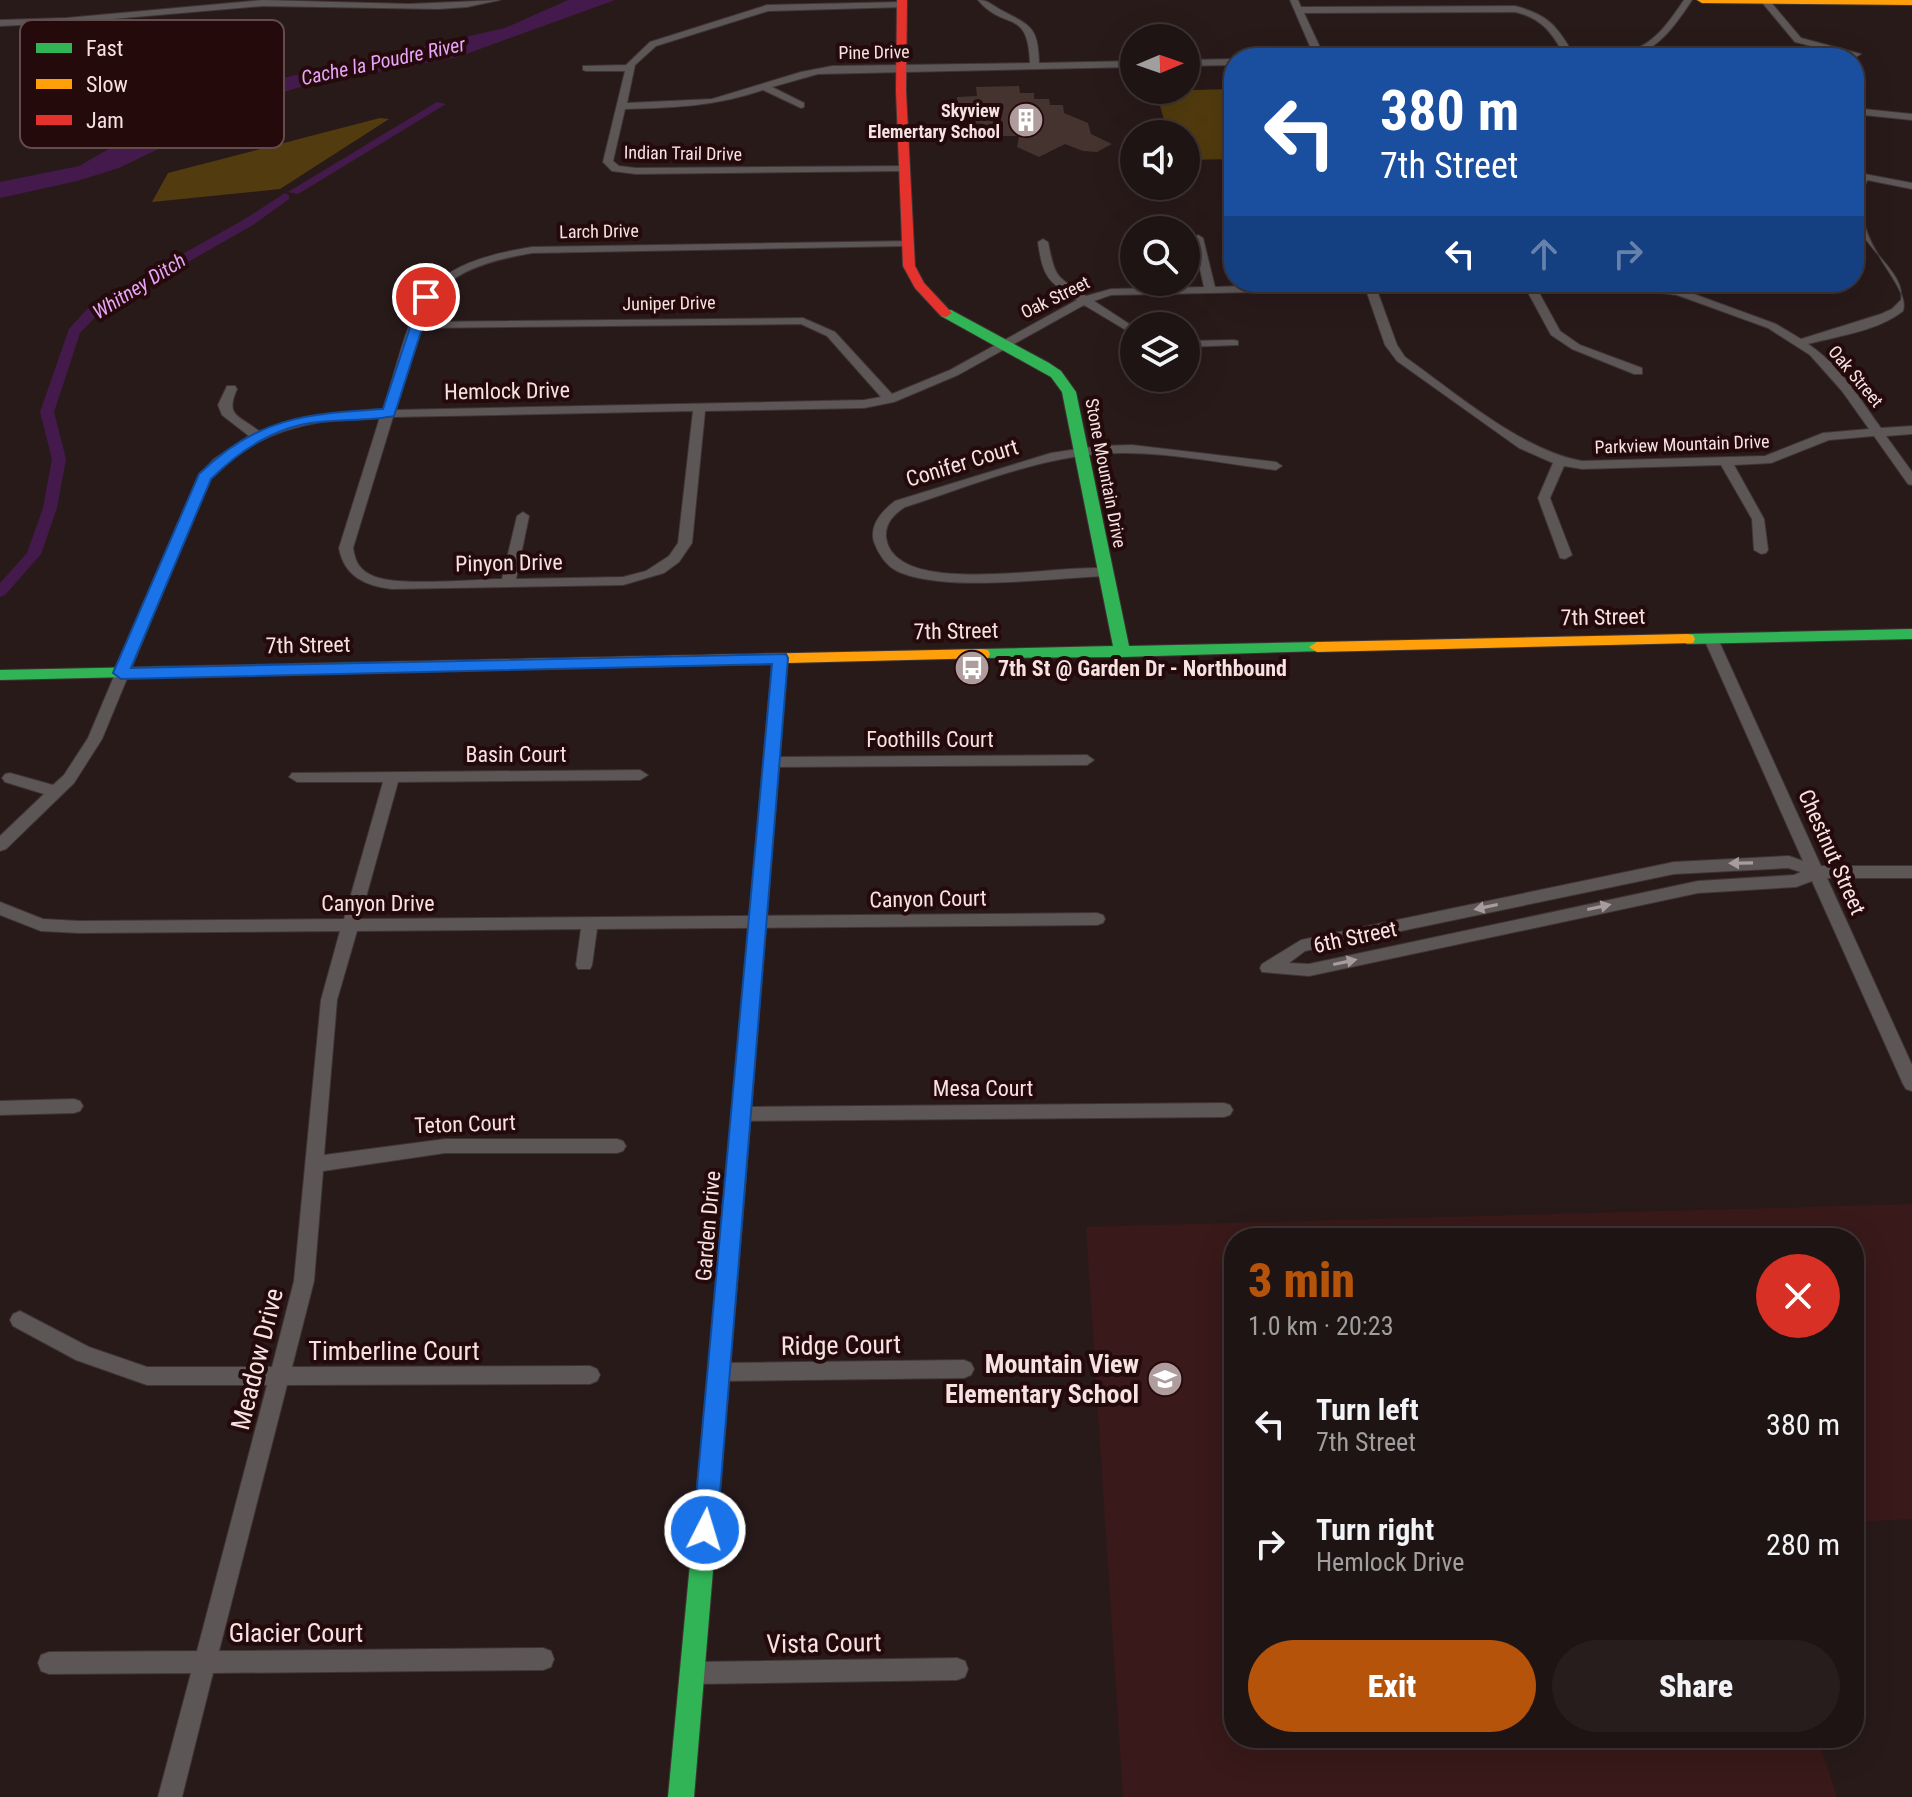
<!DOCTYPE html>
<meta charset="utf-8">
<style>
body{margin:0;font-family:"Roboto Condensed",sans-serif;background:#271d1d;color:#f1f3f6;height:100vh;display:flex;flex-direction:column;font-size:30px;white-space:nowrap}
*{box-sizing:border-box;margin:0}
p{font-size:26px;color:#a19ea0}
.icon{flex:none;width:44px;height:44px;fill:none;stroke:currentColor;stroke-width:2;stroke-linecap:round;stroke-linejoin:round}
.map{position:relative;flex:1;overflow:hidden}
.panel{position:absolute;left:1224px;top:1228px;width:640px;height:520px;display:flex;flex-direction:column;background:#1f1414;border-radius:32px;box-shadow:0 8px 32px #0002,0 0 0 2px #3c3334}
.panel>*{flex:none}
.top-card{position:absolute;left:1224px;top:48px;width:640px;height:244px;border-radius:32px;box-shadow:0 8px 32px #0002,0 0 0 2px #3c3334;background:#1a4fa0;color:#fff;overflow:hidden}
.needle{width:52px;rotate:88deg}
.buttons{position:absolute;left:1120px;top:24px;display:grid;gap:16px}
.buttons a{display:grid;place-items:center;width:80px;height:80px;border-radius:50%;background:#1f1414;box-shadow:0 8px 32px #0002,0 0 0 2px #3c3334;font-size:40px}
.pin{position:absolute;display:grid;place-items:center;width:68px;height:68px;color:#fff;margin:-34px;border:4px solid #fff;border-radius:50%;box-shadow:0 2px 8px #0007}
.me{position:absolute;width:88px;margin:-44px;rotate:5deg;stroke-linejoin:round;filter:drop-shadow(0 0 6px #0008)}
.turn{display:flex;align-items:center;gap:28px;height:168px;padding:0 24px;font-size:36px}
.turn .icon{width:104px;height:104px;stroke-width:2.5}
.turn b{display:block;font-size:56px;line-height:68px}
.lanes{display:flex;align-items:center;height:76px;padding:0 24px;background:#0003;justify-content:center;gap:40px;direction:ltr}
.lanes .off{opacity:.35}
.round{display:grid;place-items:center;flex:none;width:84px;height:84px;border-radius:42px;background:#271d1d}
.headline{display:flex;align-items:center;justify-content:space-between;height:136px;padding:0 24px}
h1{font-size:48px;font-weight:800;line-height:60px;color:#b45309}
.cta{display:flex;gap:16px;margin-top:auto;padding:16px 24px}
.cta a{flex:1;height:92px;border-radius:48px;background:#b45309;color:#fff;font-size:32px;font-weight:800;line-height:92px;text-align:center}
.cta a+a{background:#271d1d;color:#f1f3f6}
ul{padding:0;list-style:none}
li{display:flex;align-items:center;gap:24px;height:120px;padding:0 24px}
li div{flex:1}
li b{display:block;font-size:30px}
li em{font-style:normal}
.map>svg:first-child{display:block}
.built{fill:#391919}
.green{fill:#523c0f}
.water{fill:#441a4d}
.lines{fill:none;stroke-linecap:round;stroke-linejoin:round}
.canal{fill:#441a4d;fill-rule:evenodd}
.building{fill:#44332e}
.street-casing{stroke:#403434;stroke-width:2}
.fast-casing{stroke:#403434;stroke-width:2}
.slow-casing{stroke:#403434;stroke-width:2}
.jam-casing{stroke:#403434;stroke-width:2}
.street{fill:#5c5657;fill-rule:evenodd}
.fast{fill:#30b455;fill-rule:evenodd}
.slow{fill:#ff9f0a;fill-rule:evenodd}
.jam{fill:#e5322d;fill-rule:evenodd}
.oneway{fill:#aa9c9c}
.route{fill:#1a73e8;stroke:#114b97;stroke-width:2}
.labels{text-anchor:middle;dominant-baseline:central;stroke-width:8;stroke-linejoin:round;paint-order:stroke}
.far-street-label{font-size:18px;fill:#f7e2e2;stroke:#250a0b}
.far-poi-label{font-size:18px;font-weight:bold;fill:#f7e2e2;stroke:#250a0b;text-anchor:end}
.far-water-label{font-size:20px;font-style:italic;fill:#e8a5f9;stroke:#250a0b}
.street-label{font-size:22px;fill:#f7e2e2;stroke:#250a0b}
.poi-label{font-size:22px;font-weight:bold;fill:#f7e2e2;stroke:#250a0b;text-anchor:start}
.near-street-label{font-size:26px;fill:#f7e2e2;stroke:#250a0b}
.near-poi-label{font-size:26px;font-weight:bold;fill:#f7e2e2;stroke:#250a0b;text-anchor:end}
.key{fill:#250a0b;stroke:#644b4c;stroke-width:2}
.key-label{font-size:22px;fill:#f7e2e2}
</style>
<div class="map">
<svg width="1912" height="1797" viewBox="0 0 1912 1797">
<rect width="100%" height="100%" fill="#291a1a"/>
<!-- built -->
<polygon class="built" points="1912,1204 1912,1519 1854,1522 1854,1238 1234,1238 1234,1738 1818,1738 1837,1797 1123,1797 1086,1227"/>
<!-- green -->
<g class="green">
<polygon points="1234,89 1234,159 1186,160 1186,134 1168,134 1156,91"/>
<polygon points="380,118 389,119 280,189 152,202 168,173"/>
</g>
<!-- water -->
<polygon class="water" points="568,0 615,0 458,57 306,85 259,100 119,168 77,181 0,198 0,182 79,166 181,108 238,88 505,28"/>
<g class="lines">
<!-- canal -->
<g class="canal">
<polygon points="437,102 446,104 298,194 288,192"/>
<polygon points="285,193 289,195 289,199 253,225 100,312 80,333 54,412 66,459 57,508 41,554 5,595 0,597 0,583 27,553 43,508 52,459 40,412 69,329 90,306 245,219"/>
</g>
</g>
<!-- building -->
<polygon class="building" points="1019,86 1020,93 1034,93 1034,99 1049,99 1050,105 1063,105 1064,113 1088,123 1091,134 1112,144 1097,152 1083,151 1065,144 1039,157 1017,147 1019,136 1001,136 999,129 985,129 984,124 971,123 970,117 957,117 957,97 977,96 976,87"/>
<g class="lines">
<defs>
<g id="street">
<polygon points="263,0 409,4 500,0 467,7 438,9 263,6 66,23 0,26 0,20 66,18"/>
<path d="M978,0C988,0 992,5 1001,10C1031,26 1038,26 1039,63L1134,61V67L818,74L772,87L804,103V107L801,108L763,90C717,106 673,108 625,109L613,161L619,166L636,168L908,166V170L904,171L636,174L612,171L603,162L625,71H586L583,70V66L626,65L650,42L767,5L901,2L905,5L904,7L768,11L656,46L635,65L627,103L712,99L801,72L832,66L1030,63C1028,7 1005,32 978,0Z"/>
<path d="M1290,0H1298L1301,7L1515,6C1549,15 1557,26 1574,55C1635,55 1649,53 1684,0H1692C1650,65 1634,58 1562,58L1565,56C1552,33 1542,18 1515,12L1304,13L1325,58H1315Z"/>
<polygon points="1760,0 1769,0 1801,38 1861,54 1856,57 1795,42"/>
<polygon points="1234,59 1234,65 1186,66 1186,60"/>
<polygon points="1854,108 1912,114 1912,120 1854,114"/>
<path d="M1854,172L1912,183V189L1867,180C1843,239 1912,282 1903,311C1878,331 1838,336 1808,344C1839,364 1860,399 1881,428L1912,426V434L1886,436L1912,472V485L1908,484L1874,436L1829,440L1771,463L1734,465L1764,519L1768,550L1766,553L1761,554L1754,550L1752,519L1721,465L1582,469L1564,466L1550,498L1572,555L1565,559L1560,558L1538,498L1553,463L1519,448L1397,361L1385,345L1366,290L1111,295L1094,301L1134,327V335L1084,305L958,375L894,402L864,408L705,411L692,543L679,562L664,573L623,585L392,589C365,586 344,576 339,548L380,417C316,418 256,430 210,478L102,739L74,783L6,849L0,851V836L44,794L5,782L2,778L5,774L10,773L53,785L64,775L88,738L198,477L214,459L249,436L222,415L218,405L227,386H235L237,389C225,416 238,415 259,431L311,416L383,410C416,305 410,267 532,247L910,241V245L906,246L532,253C487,261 437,273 422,322L803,318L835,332L892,394L950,370L1077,300C1047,281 1043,277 1038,242L1043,239L1048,242C1055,278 1056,276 1086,296L1111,289L1204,287L1193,238L1198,235L1203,238L1215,287L1363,282H1625L1683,290L1776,324L1801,339L1881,314L1892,309L1901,300C1907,262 1832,238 1857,178H1854ZM1598,285L1677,295L1768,328L1810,355L1842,391L1869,429L1823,433L1765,456L1582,461C1521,450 1456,393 1405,357L1397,345L1377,290L1525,287L1551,335L1572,349L1634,374H1642V368L1580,345L1560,331L1536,287ZM801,324L827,336L881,397L864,400L395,410L420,328ZM693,411L678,543L669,556L646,571L623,577L516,579L529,516L523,512L517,516L502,579C472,579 392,588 369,574C358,568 355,560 353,548L393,417Z"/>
<polygon points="1234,340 1238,341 1238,345 1186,347 1186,341"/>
<path d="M1132,445L1276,462L1282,466L1276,470C1218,463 1157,449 1099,454C1033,459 968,487 905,507C894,514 885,523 886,537C894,602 1067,561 1111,569V575L1106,576C1053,578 943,593 897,571C886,566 878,553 874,542C869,525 882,511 895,501L1051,453L1098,446Z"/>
<path d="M1711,634L1718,639L1821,866H1912V878H1827L1912,1065V1091L1906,1089L1903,1084L1812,881L1796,887L1698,893L1309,976L1262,972L1260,968L1262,964L1301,940L1674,862L1789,856L1803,861L1704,639ZM1788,868L1801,872L1794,875L1698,881L1309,964L1289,963L1305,951L1674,874Z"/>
<polygon points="1087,755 1094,760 1087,765 772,767 765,762 772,757"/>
<polygon points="640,770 648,775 640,780 398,782 360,919 1097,913 1103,915 1105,919 1103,923 1097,925 597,929 592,965 590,969 578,969 576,965 581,929 357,931 337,1000 324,1155 445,1139 617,1139 623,1141 626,1146 623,1151 617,1153 445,1153 323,1171 314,1281 292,1367 590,1366 597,1369 600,1375 597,1381 590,1384 287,1385 219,1651 543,1648 551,1651 554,1659 551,1667 543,1670 213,1673 182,1797 158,1797 191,1673 49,1674 41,1671 38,1663 41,1655 49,1652 197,1651 267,1385 147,1385 76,1360 13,1326 10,1320 13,1314 20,1311 89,1347 147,1367 272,1367 294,1281 321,1000 340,931 79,933 41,931 0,915 0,902 43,919 79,921 344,919 383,782 297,782 289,777 292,773"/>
<polygon points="74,1099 80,1101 83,1106 80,1111 74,1113 0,1115 0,1101"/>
<polygon points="1224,1103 1230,1105 1233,1110 1230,1115 1224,1117 742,1121 736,1119 733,1114 736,1109 742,1107"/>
<polygon points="964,1360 971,1363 974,1369 971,1375 964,1378 719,1381 712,1378 709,1372 712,1366 719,1363"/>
<polygon points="957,1658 965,1661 968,1669 965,1677 957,1680 692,1684 684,1681 681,1673 684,1665 692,1662"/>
</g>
<g id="fast">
<polygon points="941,310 951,310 1049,363 1061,371 1076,392 1129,646 1317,642 1323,643 1325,647 1323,651 1122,657 976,658 974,654 976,650 982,649 1113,646 1062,392 1051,377 941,316"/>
<polygon points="1912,629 1912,639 1687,644 1679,639 1687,634"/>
<polygon points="385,662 393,667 391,671 0,680 0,670"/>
<polygon points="732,1215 739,1218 742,1224 694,1797 668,1797 722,1224 725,1218"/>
</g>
<g id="slow">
<polygon points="1697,0 1912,0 1912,5 1702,3"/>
<polygon points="1687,634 1693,635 1695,639 1693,643 1317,652 1309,647 1317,642"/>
<polygon points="982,649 988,650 990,654 988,658 787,663 742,1224 739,1230 732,1233 725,1230 722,1224 772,664 385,672 377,667 385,662"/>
</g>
<polygon id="jam" points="897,0 907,0 906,91 915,266 924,283 952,313 946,317 941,316 915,288 903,266 896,91"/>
</defs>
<!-- street casing -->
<use href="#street" class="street-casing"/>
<!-- fast casing -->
<use href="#fast" class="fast-casing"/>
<!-- slow casing -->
<use href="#slow" class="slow-casing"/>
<!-- jam casing -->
<use href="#jam" class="jam-casing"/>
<!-- street -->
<use href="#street" class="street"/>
<!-- fast -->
<use href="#fast" class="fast"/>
<!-- slow -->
<use href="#slow" class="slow"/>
<!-- jam -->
<use href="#jam" class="jam"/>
</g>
<!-- one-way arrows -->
<defs><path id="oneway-solid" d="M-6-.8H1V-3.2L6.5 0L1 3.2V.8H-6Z" transform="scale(2)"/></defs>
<g class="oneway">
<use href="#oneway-solid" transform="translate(1741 863) rotate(179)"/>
<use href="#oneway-solid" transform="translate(1486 907) rotate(168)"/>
<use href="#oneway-solid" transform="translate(1599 907) rotate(-12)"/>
<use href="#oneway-solid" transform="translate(1345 962) rotate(-12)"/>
</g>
<!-- route -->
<path class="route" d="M426,294L432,297L394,416C370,421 344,419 319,422C276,426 240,450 211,479L131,668L786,654L788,658L717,1530L713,1538L705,1541L696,1538L693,1530L772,664L121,679L113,673L199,474C257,417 306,414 383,409L420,297Z"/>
<!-- icons -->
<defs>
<symbol id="building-disc" viewBox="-11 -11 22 22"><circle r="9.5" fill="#af9c9c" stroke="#250a0b"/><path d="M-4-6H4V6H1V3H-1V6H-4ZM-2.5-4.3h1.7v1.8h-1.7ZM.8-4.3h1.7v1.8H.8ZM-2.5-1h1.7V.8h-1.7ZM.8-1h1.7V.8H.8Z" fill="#fff"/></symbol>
<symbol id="bus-disc" viewBox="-11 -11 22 22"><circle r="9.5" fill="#af9c9c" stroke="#250a0b"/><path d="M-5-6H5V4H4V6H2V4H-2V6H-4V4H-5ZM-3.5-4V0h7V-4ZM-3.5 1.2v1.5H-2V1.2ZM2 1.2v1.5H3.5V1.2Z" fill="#fff"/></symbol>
<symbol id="school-disc" viewBox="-11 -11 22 22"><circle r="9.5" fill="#af9c9c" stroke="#250a0b"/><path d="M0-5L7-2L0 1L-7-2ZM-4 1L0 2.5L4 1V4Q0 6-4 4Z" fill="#fff"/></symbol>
</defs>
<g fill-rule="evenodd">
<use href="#building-disc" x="1006" y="100" width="40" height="40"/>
<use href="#bus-disc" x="952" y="648" width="40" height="40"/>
<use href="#school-disc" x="1145" y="1359" width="40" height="40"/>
</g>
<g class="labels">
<!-- far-street labels -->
<g class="far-street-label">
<text transform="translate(874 52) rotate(-1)">Pine Drive</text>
<text transform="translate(683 153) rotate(1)">Indian Trail Drive</text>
<text transform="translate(599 231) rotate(-1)">Larch Drive</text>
<text transform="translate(1055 297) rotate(-26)">Oak Street</text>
<text transform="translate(669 303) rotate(-1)">Juniper Drive</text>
<text transform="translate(1856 376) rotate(50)">Oak Street</text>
<text transform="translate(1682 444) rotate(-2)">Parkview Mountain Drive</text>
<text transform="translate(1106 473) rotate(79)">Stone Mountain Drive</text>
</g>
<!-- far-poi labels -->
<g class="far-poi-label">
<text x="1000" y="110">Skyview<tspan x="1000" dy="21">Elemertary School</tspan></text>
</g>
<!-- far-water labels -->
<g class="far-water-label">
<text transform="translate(383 61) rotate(-12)">Cache la Poudre River</text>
<text transform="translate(139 286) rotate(-32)">Whitney Ditch</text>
</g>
<!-- street labels -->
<g class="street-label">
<text transform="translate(507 391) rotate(-1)">Hemlock Drive</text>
<text transform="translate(962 463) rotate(-17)">Conifer Court</text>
<text transform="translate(509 563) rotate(-1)">Pinyon Drive</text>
<text transform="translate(1603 617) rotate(-1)">7th Street</text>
<text transform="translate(956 631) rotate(-1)">7th Street</text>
<text transform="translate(308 645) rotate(-1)">7th Street</text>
<text x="930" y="739">Foothills Court</text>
<text x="516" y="754">Basin Court</text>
<text transform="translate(1832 852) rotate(66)">Chestnut Street</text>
<text transform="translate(928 899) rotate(-1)">Canyon Court</text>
<text x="378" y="903">Canyon Drive</text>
<text transform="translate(1355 937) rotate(-12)">6th Street</text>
<text x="983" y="1088">Mesa Court</text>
<text transform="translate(465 1124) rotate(-2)">Teton Court</text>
<text transform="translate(708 1226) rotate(-85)">Garden Drive</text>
</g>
<!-- poi labels -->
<g class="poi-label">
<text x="998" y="668">7th St @ Garden Dr - Northbound</text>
</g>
<!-- near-street labels -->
<g class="near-street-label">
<text transform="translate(841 1345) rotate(-1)">Ridge Court</text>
<text x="394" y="1351">Timberline Court</text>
<text transform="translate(257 1359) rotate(-76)">Meadow Drive</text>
<text x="296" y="1633">Glacier Court</text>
<text transform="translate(824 1643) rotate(-1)">Vista Court</text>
</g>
<!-- near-poi labels -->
<g class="near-poi-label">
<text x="1139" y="1364">Mountain View<tspan x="1139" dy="30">Elementary School</tspan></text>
</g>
</g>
<!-- legend -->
<rect x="20" y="20" width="264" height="128" rx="12" class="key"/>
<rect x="36" y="43" width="36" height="10" fill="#30b455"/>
<rect x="36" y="79" width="36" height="10" fill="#ff9f0a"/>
<rect x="36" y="115" width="36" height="10" fill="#e5322d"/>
<g class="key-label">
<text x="86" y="56">Fast</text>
<text x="86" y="92">Slow</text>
<text x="86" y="128">Jam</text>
</g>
</svg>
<div class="buttons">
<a><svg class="needle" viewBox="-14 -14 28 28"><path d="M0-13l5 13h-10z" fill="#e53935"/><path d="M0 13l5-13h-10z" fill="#a19ea0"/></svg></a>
<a><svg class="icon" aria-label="sound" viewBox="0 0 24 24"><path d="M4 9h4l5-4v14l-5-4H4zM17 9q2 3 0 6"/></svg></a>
<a><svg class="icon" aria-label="search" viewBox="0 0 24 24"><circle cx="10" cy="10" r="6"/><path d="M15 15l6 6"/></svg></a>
<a><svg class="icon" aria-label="layers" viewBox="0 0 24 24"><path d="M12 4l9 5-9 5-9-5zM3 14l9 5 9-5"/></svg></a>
</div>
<div class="pin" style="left:426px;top:297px;background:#d93025"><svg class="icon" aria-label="arrive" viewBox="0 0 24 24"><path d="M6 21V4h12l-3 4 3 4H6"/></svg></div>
<svg class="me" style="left:705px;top:1530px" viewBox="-20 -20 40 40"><circle r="17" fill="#1a73e8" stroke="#fff" stroke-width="3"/><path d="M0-11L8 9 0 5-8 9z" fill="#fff"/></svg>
<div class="top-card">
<div class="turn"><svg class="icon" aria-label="left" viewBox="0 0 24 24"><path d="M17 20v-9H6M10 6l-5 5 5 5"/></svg><div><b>380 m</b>7th Street</div></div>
<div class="lanes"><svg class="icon" aria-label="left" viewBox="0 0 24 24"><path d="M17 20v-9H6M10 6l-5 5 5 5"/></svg><svg class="icon off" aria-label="ahead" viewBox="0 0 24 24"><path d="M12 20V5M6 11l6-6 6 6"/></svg><svg class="icon off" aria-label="right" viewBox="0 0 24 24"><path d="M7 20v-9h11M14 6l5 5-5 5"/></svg></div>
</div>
<section class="panel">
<div class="headline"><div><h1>3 min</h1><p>1.0 km · 20:23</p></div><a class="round" style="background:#d93025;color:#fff"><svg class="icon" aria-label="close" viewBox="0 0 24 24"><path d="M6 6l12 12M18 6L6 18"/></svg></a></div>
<ul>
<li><svg class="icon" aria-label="left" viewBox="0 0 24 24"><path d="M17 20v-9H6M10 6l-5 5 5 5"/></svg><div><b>Turn left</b><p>7th Street</p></div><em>380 m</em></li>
<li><svg class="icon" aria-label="right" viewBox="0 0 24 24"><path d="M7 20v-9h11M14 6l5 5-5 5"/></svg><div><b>Turn right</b><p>Hemlock Drive</p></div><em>280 m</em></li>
</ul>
<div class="cta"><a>Exit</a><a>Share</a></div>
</section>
</div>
